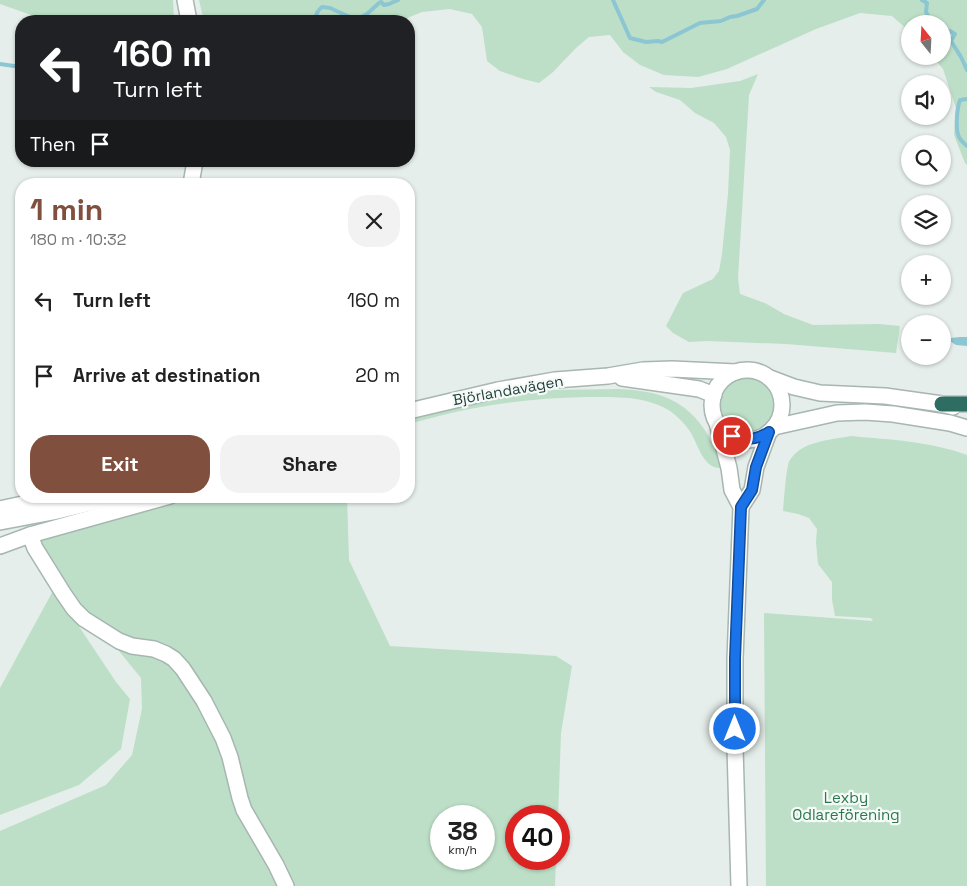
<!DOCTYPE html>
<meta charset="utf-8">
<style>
body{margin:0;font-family:"Space Grotesk",sans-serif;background:#f2f2f2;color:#222;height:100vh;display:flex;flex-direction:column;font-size:19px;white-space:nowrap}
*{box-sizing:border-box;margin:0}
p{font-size:16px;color:#767676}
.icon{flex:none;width:28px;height:28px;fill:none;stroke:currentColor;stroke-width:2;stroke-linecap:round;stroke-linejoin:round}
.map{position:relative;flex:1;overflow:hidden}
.side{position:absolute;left:15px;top:178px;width:400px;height:325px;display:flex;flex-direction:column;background:#fff;border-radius:20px;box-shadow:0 1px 4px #0004}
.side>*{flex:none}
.banner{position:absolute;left:15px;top:15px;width:400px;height:152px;border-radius:20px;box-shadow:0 1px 4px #0004;background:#202124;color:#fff;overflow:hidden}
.needle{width:32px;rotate:342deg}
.fabs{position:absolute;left:901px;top:15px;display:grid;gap:10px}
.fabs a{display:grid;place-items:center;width:50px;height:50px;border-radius:50%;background:#fff;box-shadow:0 1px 4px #0004;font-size:25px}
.speed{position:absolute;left:430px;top:805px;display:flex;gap:10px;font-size:25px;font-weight:700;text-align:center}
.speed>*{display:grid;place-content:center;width:65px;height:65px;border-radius:50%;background:#fff;box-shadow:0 1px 4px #0004;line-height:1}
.speed small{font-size:12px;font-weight:400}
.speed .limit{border:8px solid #d22;background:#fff;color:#111}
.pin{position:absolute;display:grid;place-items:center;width:42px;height:42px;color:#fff;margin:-21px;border:2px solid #fff;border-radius:50%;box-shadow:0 1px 5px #0007}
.me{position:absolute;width:55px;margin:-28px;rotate:0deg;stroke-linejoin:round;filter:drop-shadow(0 0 4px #0008)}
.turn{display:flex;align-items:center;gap:18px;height:105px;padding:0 15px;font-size:22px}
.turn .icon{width:65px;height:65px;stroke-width:2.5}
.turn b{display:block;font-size:35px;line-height:42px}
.then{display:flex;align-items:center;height:48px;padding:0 15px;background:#0003;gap:10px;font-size:19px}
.round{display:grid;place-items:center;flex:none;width:52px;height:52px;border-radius:20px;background:#f2f2f2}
.headline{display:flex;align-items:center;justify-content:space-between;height:85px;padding:0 15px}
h1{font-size:30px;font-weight:800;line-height:38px;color:#804f3d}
.button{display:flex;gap:10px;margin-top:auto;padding:10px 15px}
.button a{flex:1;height:58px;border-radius:20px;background:#804f3d;color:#fff;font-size:20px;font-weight:800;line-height:58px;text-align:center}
.button a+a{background:#f2f2f2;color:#222}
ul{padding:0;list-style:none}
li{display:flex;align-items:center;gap:15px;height:75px;padding:0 15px}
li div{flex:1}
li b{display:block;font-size:19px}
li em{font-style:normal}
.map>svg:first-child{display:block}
.green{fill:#bddfc7;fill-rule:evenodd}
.water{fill:#8cc6d3}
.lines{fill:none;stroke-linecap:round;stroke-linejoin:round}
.stream{stroke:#8cc6d3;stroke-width:4}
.minor-casing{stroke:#a7b6b1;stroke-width:18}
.highway-casing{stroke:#c1cac8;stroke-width:18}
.minor{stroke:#fff;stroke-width:15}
.highway{stroke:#2e6d62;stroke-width:15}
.route-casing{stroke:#114b97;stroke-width:12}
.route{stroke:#1a73e8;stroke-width:9}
.labels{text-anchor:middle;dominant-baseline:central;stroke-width:4.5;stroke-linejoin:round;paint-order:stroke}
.street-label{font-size:15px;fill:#234039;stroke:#f5faf8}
.park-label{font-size:15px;fill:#2c784c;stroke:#f5faf8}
</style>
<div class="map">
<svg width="967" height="886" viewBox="0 0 967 886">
<rect width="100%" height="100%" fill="#e5eeea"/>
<!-- green -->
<g class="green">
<polygon points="0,0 173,0 174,21 131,21 125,18 100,21 48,21 0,4"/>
<polygon points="199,0 967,0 967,165 965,163 954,135 956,108 943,69 932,56 942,56 942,24 910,24 910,32 892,16 860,13 816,29 727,69 698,77 664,75 640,65 623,52 610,35 589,37 576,48 553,72 539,83 523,79 500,71 487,61 482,27 472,14 450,9 422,12 400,21 204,21"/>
<polygon points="758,74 749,95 738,278 740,294 765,303 784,314 813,325 879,324 900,326 896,353 786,344 707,341 689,342 673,333 666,326 683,293 713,279 719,271 722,254 728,194 730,150 726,137 714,123 695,113 680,100 656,92 649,87 691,88 740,81"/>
<circle cx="747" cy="405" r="28"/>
<path d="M619,389C659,391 686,399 708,435C713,444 717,455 720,464L721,468C702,469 698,442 689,430C684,423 677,416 670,411C645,395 613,397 585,397C548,398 511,401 475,408C453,412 431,418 409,424V421L421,416L444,409L505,396L553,390Z"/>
<path d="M851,436C891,440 929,441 967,455V886H766L764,613L873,621L871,618L835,616L832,600V582L818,564L816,542L817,529L809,518L798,514L783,511C784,502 786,465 790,460C802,441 830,440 851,436Z"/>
<path d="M196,496H347L349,560L390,646L556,656L572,666L561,733L558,816H516V859H556L555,886H0V831L106,785L132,755L142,709L141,678L65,585L39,549L41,540L52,535ZM441,816H484V859H441Z"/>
<polygon points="54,589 116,682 130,699 121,749 79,785 0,815 0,688"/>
</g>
<!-- water -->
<polygon class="water" points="960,337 967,337 967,346 956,345 948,340 951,338"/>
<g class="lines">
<!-- stream -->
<g class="stream">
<polyline points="613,0 630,38 646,42 658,41 662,42 700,23 721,21 730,17 737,16 757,9 764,0"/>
<polyline points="922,0 927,3 926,12 933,24"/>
<path d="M316,21C315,15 317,11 322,7L330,8L350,17L358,19L367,14L379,3L381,2L384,5L389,4L398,0"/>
<polyline points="942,31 950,31 955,34 951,41 961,57 967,70"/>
<polyline points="0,64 21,67"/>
<path d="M967,99L960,100C957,108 955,129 959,137C960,140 965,144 967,146"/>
</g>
<defs>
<g id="minor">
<polyline points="185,0 189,21"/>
<polyline points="191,184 195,161"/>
<circle cx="747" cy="405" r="35"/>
<polyline points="622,378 699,389 714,395"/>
<polyline points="770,378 794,387 820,393 885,396 942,404 953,407"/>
<polyline points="409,411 498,390 555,380 608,376 643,370 672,369 736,372"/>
<polyline points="717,423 729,468 732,490 741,507 735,659 735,747 739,886"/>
<polyline points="774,427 837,413 865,412 893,414 950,423 967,428"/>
<polyline points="741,507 752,490 756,467 769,432"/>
<polyline points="0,509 60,496"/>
<polyline points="0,522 53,512 119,496"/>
<polyline points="30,535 35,548 63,593 74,609 84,619 119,641 132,646 154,649 166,654 174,659 183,669 204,701 223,738 230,757 240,798 244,810 276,865 286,886"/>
<polyline points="0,546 30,535 170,496"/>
</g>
<polyline id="highway" points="942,404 967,404"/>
</defs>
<!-- minor casing -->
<use href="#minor" class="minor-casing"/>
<!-- highway casing -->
<use href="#highway" class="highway-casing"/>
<!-- minor -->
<use href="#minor" class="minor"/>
<!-- highway -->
<use href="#highway" class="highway"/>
</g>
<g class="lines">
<defs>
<path id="route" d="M732,436C746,441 757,440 769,432L756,467L752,490L741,507L735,659V729"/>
</defs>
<!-- route casing -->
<use href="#route" class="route-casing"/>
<!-- route -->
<use href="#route" class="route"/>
</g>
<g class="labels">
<!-- street labels -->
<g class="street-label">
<text transform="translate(508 390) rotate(-10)">Björlandavägen</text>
</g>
<!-- park labels -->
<g class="park-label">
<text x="846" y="797">Lexby<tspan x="846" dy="17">Odlareförening</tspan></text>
</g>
</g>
</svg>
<div class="fabs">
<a><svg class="needle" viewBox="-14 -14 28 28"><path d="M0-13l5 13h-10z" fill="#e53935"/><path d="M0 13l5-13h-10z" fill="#767676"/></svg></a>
<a><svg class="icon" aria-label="sound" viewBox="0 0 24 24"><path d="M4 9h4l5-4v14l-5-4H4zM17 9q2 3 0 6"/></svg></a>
<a><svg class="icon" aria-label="search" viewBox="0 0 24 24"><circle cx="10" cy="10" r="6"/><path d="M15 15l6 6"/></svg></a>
<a><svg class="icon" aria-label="layers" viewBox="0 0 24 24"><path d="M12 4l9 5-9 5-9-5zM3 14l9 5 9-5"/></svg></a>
<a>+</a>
<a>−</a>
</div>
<div class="speed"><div>38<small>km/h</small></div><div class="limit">40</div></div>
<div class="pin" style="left:732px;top:436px;background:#d93025"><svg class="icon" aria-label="arrive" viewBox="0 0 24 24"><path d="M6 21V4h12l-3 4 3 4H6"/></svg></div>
<svg class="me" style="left:735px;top:729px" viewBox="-20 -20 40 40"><circle r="17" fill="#1a73e8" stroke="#fff" stroke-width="3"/><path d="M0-11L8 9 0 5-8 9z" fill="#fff"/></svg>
<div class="banner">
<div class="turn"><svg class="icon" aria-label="left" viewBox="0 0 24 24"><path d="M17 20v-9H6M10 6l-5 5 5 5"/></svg><div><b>160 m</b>Turn left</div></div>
<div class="then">Then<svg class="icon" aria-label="arrive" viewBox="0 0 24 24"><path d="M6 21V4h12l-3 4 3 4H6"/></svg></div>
</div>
<section class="side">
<div class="headline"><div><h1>1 min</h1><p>180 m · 10:32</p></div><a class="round"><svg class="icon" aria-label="close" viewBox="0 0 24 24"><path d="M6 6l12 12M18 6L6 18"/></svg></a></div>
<ul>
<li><svg class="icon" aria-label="left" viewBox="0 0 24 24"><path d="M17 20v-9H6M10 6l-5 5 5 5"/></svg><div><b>Turn left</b></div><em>160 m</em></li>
<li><svg class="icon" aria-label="arrive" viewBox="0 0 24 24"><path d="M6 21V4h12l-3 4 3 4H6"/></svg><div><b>Arrive at destination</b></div><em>20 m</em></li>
</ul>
<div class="button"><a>Exit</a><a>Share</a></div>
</section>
</div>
